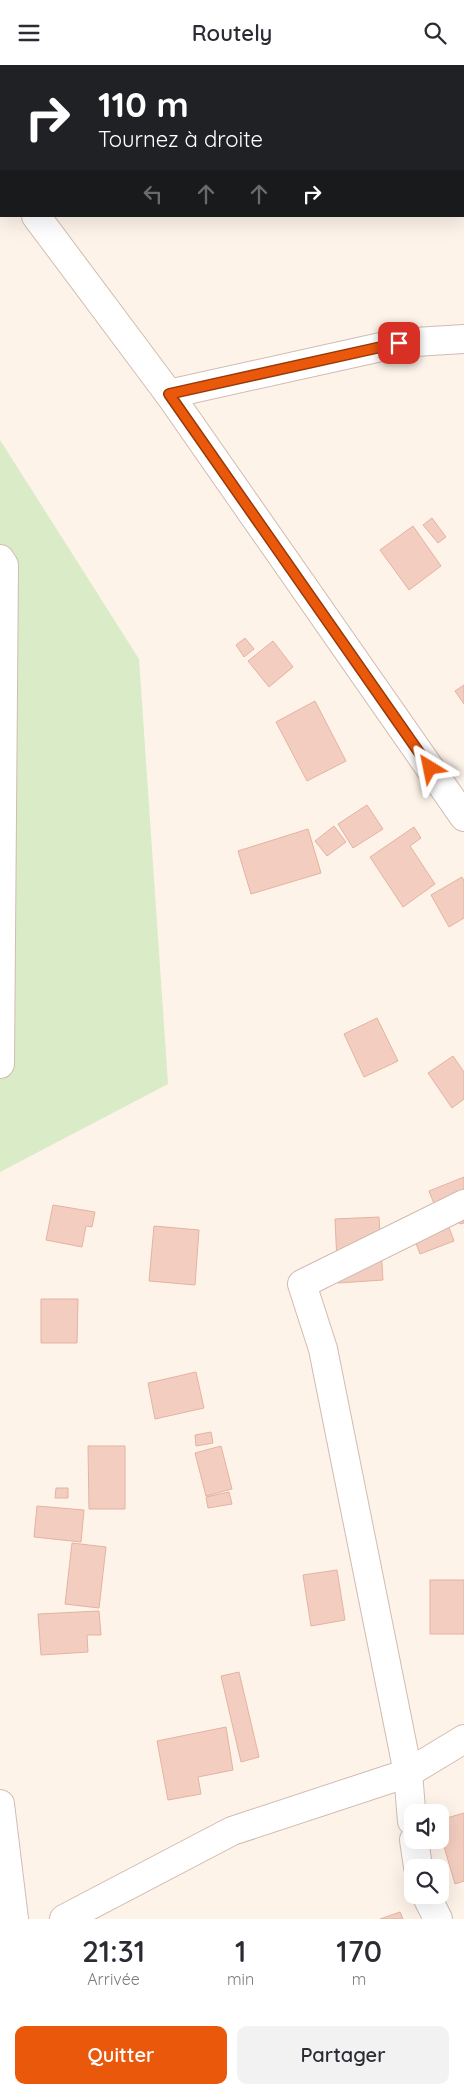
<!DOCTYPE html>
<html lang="fr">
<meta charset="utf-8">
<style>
body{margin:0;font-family:Quicksand,sans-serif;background:#f2f2f3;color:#2b2b33;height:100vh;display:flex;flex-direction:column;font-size:19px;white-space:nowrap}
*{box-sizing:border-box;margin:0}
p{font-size:16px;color:#7c7c81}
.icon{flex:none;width:28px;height:28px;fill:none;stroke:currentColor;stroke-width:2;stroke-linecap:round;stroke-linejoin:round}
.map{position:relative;height:1854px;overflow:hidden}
.drawer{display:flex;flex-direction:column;background:#fff;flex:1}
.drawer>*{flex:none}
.top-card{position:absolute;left:0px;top:0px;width:465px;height:152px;box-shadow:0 5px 20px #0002;background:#202124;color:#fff;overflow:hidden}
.fabs{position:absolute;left:404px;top:1739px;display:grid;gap:10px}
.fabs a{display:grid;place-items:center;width:45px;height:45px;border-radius:10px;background:#fff;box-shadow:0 5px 20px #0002;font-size:25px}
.pin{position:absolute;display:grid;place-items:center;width:42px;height:42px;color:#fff;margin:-21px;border-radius:10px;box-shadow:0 2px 8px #0006}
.me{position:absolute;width:55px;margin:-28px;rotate:325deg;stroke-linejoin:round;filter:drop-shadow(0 0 4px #0008)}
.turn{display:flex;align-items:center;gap:18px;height:105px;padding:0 15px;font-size:22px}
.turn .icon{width:65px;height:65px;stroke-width:2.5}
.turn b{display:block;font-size:35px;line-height:42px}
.lanes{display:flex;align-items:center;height:48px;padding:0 15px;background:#0003;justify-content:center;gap:25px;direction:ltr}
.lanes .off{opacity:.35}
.eta{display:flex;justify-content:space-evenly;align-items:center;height:85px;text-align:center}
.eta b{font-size:30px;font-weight:600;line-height:35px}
.cta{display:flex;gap:10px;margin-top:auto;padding:10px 15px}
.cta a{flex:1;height:58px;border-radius:10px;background:#ea580c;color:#fff;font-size:20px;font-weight:600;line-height:58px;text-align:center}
.cta a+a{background:#f2f2f3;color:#2b2b33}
header{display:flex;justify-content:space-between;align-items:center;height:65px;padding:0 15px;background:#fff;font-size:22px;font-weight:600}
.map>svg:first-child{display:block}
.green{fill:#daebc7}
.building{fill:#f3cec0;stroke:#e5b2a0}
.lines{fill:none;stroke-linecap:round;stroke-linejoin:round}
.minor-casing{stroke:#d2bbb1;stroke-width:30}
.minor{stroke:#fff;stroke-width:28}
.route-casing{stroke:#983908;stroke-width:12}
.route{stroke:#ea580c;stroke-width:9}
</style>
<header><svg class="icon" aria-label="menu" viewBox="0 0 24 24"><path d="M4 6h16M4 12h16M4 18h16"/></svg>Routely<svg class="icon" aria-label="search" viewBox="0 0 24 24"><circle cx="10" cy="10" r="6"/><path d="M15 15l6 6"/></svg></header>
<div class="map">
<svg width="464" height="1854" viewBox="0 0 464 1854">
<rect width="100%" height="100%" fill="#fdf3e9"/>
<!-- green -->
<polygon class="green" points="0,375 139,594 168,1019 0,1107"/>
<!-- building -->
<g class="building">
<polygon points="432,453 446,472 438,478 423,460"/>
<polygon points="413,461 441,501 409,525 380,485"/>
<polygon points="245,573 254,584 244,592 236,580"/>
<polygon points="273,576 293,602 269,622 248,596"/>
<polygon points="464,620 464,639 455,626"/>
<polygon points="315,636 346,696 307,716 276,657"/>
<polygon points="367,740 383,764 353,783 338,759"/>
<polygon points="334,761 346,777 327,791 315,776"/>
<polygon points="414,762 421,773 410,781 435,819 403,842 370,792"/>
<polygon points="308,764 321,808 251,829 238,786"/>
<polygon points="462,812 464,816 464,853 449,862 431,830"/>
<polygon points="377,953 398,996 364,1012 344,969"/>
<polygon points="453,991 464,1007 464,1034 452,1043 428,1008"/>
<polygon points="464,1112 464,1158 460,1159 457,1153 442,1159 429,1126"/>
<polygon points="53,1140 95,1147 92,1162 86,1161 82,1182 46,1175"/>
<polygon points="379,1152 383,1215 338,1218 335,1154"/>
<polygon points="448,1160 454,1176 420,1189 414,1173"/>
<polygon points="154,1161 199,1165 195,1220 149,1216"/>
<polygon points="41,1234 78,1234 77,1278 41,1278"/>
<polygon points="196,1307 204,1343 155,1354 148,1318"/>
<polygon points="211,1367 213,1378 196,1381 195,1370"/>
<polygon points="88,1381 125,1381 125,1444 89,1444"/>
<polygon points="221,1381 232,1424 206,1431 195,1388"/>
<polygon points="56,1423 68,1423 68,1433 55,1433"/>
<polygon points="229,1427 232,1439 208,1443 206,1432"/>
<polygon points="37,1441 84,1445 81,1477 34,1472"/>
<polygon points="72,1478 106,1482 99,1543 65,1539"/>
<polygon points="337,1505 345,1555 311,1561 303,1510"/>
<rect x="430" y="1515" width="34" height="54"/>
<polygon points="99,1546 101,1570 87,1570 88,1587 41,1590 38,1549"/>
<polygon points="239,1607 259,1692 241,1697 221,1611"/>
<polygon points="226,1662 233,1705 198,1712 201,1729 168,1735 157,1676"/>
<polygon points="464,1748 464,1816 455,1819 440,1768 440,1755"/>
<polygon points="400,1847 403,1854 380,1854"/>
</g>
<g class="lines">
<defs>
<g id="minor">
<polyline points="0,103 1,104"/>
<polyline points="36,151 169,329 464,752"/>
<polyline points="169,329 399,278 464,274"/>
<polyline points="0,494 4,500 0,999"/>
<polyline points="0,1739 14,1854"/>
<polyline points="412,1756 408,1708 323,1284 302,1219 464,1139"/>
<polyline points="414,1775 418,1802"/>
<polyline points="426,1830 438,1854"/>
<polyline points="64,1854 232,1766 408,1708 464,1674"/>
</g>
</defs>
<!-- minor casing -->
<use href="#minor" class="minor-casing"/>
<!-- minor -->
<use href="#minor" class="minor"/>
</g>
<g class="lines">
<defs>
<polyline id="route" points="399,278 169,329 430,703"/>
</defs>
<!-- route casing -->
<use href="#route" class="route-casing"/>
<!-- route -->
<use href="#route" class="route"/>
</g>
</svg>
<div class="fabs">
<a><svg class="icon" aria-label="sound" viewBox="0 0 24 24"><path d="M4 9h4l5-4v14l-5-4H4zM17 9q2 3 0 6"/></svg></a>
<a><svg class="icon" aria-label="search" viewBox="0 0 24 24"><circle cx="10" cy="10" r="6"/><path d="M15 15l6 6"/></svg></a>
</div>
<div class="pin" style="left:399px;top:278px;background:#d93025"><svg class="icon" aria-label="arrive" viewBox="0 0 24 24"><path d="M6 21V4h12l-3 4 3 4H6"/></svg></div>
<svg class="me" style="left:430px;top:703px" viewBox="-20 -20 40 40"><path d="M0-17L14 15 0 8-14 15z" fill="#ea580c" stroke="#fff" stroke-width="4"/></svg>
<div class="top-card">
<div class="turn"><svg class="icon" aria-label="right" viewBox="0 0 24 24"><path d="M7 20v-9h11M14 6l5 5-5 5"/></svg><div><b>110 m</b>Tournez à droite</div></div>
<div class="lanes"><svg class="icon off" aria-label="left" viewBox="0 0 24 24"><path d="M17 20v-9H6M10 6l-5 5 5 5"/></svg><svg class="icon off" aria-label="ahead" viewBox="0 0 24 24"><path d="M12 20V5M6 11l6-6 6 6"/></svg><svg class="icon off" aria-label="ahead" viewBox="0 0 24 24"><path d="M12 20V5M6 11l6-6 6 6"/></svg><svg class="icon" aria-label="right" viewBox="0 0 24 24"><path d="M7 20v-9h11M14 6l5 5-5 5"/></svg></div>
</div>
</div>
<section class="drawer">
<div class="eta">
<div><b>21:31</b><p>Arrivée</p></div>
<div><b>1</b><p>min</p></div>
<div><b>170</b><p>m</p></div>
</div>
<div class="cta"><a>Quitter</a><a>Partager</a></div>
</section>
